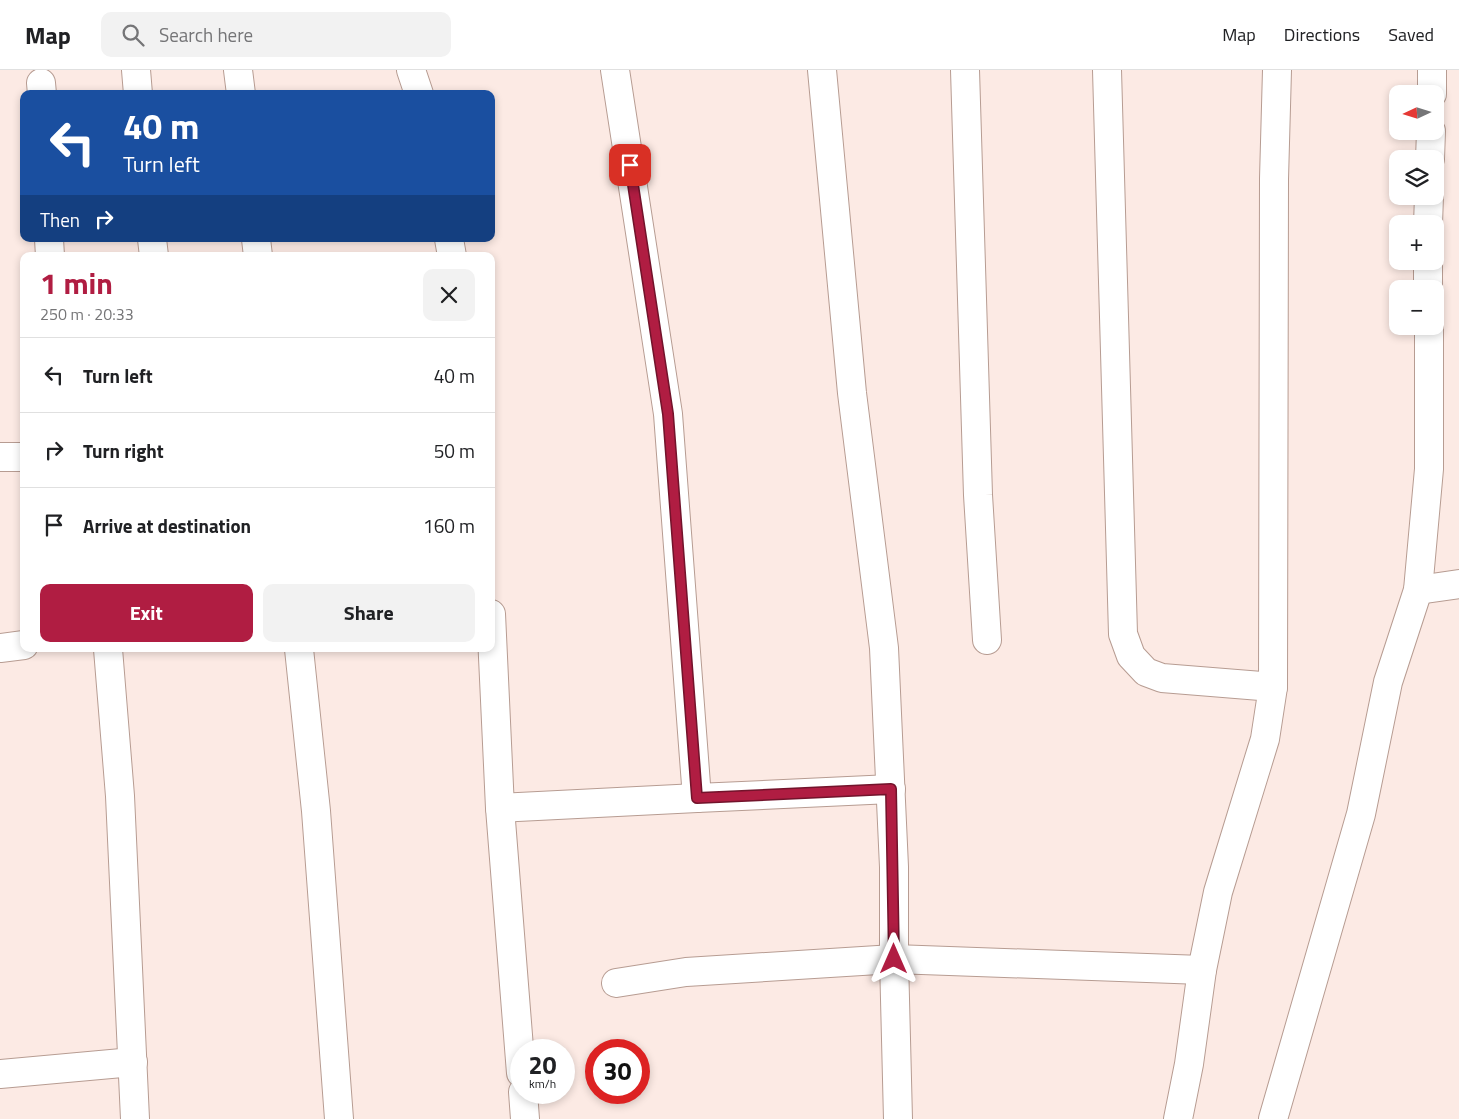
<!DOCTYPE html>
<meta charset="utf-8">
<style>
body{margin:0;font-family:"Titillium Web",sans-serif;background:#f2f2f2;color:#202124;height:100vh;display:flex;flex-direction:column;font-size:19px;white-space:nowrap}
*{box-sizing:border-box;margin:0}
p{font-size:16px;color:#757577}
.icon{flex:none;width:28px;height:28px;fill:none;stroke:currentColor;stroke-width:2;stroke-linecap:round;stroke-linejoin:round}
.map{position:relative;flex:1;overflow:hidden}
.details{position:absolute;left:20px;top:182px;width:475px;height:400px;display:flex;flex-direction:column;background:#fff;border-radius:10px;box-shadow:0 2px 8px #0003}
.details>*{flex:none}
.hud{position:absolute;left:20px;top:20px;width:475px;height:152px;border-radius:10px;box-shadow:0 2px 8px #0003;background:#1a4fa0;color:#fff;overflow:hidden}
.needle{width:32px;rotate:266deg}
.controls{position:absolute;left:1389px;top:15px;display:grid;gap:10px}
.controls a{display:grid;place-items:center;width:55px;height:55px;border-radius:10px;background:#fff;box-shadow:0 2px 8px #0003;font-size:25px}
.speed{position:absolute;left:510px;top:969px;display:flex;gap:10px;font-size:25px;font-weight:700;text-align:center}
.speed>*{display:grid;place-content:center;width:65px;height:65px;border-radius:50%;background:#fff;box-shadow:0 2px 8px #0003;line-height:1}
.speed small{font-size:12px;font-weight:400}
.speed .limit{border:8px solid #d22;background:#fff;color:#111}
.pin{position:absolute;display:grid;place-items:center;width:42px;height:42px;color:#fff;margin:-21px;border-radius:10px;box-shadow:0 2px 8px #0006}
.me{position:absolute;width:55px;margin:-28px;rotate:0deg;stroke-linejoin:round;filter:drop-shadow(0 0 4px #0008)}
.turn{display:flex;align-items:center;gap:18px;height:105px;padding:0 20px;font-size:22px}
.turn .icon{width:65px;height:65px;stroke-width:2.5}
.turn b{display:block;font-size:35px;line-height:42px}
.then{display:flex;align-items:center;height:48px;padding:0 20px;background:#0003;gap:10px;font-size:19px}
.round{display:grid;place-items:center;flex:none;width:52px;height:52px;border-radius:10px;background:#f2f2f2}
.head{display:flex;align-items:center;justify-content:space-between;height:85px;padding:0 20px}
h1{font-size:30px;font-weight:700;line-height:38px;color:#b01d42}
.cta{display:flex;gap:10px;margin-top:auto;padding:10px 20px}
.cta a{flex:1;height:58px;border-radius:10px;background:#b01d42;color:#fff;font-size:20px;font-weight:700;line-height:58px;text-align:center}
.cta a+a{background:#f2f2f2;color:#202124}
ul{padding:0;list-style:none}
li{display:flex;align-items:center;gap:15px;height:75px;padding:0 20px;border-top:1px solid #e0e0e0}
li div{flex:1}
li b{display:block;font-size:19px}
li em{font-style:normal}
header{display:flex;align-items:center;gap:30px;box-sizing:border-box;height:70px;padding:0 25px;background:#fff;border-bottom:1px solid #e0e0e0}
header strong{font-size:24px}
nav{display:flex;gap:28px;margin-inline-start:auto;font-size:18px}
.search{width:350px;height:45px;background:#f2f2f2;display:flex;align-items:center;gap:12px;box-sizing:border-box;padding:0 18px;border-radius:10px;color:#757577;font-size:19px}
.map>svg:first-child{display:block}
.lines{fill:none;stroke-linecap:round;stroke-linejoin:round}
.minor-casing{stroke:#b79c92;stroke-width:30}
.minor{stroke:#fff;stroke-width:28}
.route-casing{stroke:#72132b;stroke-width:12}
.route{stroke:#b01d42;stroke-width:9}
</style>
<header>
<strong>Map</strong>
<div class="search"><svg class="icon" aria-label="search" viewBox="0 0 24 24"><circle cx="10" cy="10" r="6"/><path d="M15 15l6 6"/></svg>Search here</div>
<nav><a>Map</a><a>Directions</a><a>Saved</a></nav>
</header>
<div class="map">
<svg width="1459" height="1049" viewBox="0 0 1459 1049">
<rect width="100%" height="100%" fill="#fceae4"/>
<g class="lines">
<defs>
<g id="minor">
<polyline points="136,0 138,24"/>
<polyline points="238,0 241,24"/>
<polyline points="411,0 419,24"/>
<polyline points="615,0 668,344 697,728 891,719"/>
<polyline points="822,0 852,323 884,578 894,797 894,889 898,1049"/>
<polyline points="965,0 978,425 987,570"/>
<polyline points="1107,0 1123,564 1131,586 1146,602 1162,608 1273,617"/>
<polyline points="41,13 42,24"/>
<polyline points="1432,24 1432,0"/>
<polyline points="1430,89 1431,61"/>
<polyline points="1428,154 1429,126"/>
<polyline points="49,169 50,186"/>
<polyline points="152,169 154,186"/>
<polyline points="256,169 258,186"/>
<polyline points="449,169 452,186"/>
<polyline points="1428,191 1428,219"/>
<polyline points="0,387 24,387"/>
<polyline points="1418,520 1459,514"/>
<polyline points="491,544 500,738 521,1003"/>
<polyline points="0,578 24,575"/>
<polyline points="108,579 120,726 135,1049"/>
<polyline points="299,579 316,741 339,1049"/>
<polyline points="500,738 697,728"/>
<polyline points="616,913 686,902 894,889 1202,900"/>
<polyline points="0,1004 133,992"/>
<polyline points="523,1022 525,1049"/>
<polyline points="1178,1049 1189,994 1202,900 1218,822 1265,669 1273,617 1274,109 1277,0"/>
<polyline points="1273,1049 1361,744 1388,612 1418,520 1429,399 1429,256"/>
</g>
</defs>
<!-- minor casing -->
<use href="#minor" class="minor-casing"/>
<!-- minor -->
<use href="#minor" class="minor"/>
</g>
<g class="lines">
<defs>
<polyline id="route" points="630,95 668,344 697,728 891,719 894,889"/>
</defs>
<!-- route casing -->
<use href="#route" class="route-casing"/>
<!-- route -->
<use href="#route" class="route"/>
</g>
</svg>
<div class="controls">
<a><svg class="needle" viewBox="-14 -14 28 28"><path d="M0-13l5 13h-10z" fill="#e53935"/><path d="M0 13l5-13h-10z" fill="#757577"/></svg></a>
<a><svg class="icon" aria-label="layers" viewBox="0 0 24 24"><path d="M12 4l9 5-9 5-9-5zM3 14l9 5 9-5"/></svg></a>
<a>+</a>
<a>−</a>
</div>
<div class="speed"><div>20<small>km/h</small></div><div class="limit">30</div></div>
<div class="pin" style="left:630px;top:95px;background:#d93025"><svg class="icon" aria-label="arrive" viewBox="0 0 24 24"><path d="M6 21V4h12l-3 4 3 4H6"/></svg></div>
<svg class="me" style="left:894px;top:889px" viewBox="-20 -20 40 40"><path d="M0-17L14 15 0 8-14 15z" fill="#b01d42" stroke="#fff" stroke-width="4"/></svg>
<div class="hud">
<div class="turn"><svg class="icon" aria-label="left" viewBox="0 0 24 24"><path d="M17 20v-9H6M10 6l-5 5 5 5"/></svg><div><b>40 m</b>Turn left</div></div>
<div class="then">Then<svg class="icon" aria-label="right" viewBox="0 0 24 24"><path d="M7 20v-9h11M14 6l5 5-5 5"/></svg></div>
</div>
<section class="details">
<div class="head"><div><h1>1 min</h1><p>250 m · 20:33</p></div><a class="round"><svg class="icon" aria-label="close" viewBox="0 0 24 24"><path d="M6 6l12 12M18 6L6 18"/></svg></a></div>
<ul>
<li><svg class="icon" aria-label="left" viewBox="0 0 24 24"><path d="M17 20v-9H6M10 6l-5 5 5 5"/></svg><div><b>Turn left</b></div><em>40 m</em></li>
<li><svg class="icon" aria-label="right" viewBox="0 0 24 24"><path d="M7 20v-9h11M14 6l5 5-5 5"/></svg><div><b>Turn right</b></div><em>50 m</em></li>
<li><svg class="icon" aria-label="arrive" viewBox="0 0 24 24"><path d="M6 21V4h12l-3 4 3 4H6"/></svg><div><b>Arrive at destination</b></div><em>160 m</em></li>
</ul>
<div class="cta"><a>Exit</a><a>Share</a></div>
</section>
</div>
